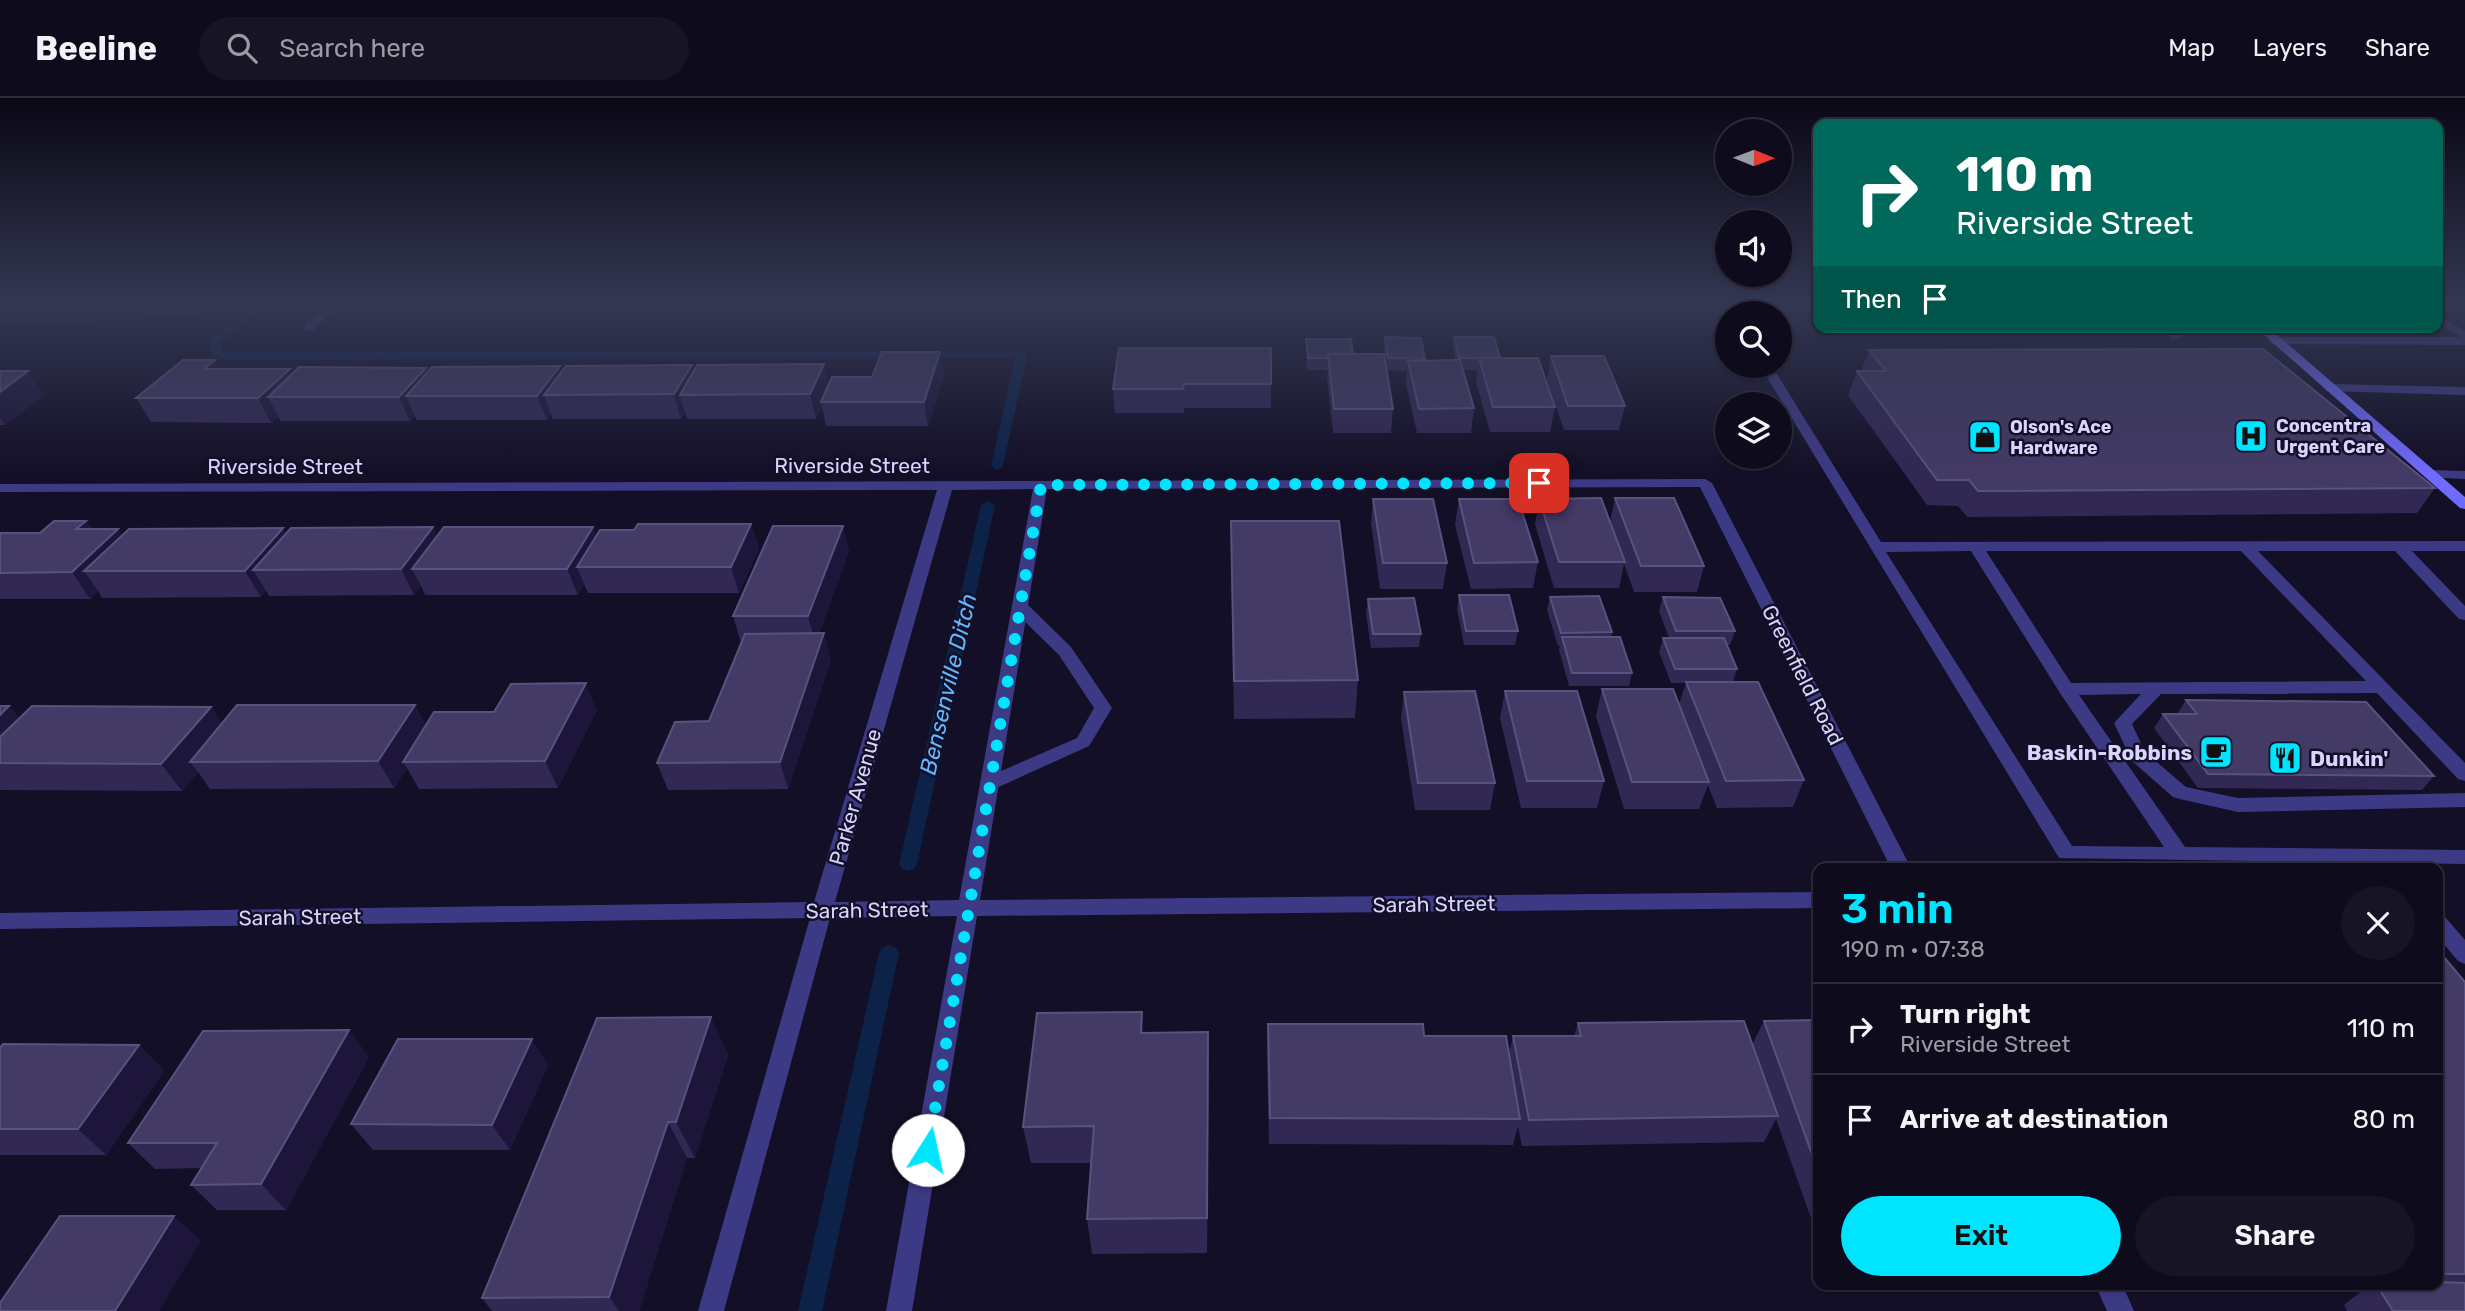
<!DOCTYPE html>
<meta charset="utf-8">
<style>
body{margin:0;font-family:Rubik,sans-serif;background:#171425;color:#f1f3f6;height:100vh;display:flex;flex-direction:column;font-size:26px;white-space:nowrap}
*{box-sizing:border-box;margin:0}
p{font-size:23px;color:#9b9ba3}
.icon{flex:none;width:38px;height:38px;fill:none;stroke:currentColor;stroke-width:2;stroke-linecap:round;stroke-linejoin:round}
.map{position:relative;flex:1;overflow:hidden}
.panel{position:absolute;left:1813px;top:765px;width:630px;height:427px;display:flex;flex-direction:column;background:#0e0b1c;border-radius:14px;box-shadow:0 2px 5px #0004,0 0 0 2px #2e2b3b}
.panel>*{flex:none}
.hud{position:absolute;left:1813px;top:21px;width:630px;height:214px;border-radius:14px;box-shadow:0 2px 5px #0004,0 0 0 2px #2e2b3b;background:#00695c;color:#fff;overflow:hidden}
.needle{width:46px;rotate:91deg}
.buttons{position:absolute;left:1715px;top:21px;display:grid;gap:14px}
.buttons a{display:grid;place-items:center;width:77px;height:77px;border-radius:50%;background:#0e0b1c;box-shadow:0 2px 5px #0004,0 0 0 2px #2e2b3b;font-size:35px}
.pin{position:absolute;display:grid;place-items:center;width:60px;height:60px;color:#fff;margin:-30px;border-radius:14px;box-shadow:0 4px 10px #0006}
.me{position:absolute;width:77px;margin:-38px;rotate:10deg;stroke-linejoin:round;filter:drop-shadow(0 0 5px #0008)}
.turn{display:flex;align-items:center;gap:24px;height:147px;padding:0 28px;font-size:32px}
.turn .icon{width:91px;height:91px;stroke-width:2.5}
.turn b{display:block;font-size:49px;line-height:60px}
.then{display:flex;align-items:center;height:66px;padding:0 28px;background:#0003;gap:14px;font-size:26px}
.round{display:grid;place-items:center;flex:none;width:74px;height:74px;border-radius:37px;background:#171425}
.summary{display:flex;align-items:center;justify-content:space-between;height:119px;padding:0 28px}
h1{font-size:42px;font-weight:600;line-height:52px;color:#00e5ff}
.cta{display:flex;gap:14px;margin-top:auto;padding:14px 28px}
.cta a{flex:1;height:80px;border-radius:42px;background:#00e5ff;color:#111;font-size:28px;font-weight:600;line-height:80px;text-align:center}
.cta a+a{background:#171425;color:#f1f3f6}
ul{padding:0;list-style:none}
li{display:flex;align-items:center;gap:21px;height:91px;padding:0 28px;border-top:2px solid #2e2b3b}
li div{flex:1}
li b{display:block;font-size:26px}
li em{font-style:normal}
header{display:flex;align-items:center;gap:42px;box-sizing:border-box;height:98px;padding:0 35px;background:#0e0b1c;border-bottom:2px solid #2e2b3b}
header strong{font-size:33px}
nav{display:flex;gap:38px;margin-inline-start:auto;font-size:24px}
.search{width:490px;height:63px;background:#171425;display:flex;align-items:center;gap:18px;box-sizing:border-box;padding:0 24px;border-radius:38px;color:#9b9ba3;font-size:26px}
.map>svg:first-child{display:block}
.water{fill:#0c2248}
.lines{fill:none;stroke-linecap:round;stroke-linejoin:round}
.stream{fill:#0c2248;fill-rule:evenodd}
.lane{fill:#3d3a85;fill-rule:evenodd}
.street{fill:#3d3a85;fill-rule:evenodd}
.secondary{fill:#6f6bff;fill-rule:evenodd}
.wall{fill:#312854}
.shaded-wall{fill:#1d163a}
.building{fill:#433a66;stroke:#5a527e;stroke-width:2}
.route{stroke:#00e5ff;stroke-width:12;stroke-dasharray:0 21.6}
.labels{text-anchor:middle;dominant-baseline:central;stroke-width:5;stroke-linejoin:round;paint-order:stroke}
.far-poi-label{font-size:18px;font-weight:bold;fill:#d9d4ff;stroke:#130f26;text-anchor:start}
.street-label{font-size:21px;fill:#d9d4ff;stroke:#130f26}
.poi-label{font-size:21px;font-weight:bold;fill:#d9d4ff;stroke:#130f26;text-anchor:end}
.water-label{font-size:23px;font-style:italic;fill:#62b6ff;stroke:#130f26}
</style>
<header>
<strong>Beeline</strong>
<div class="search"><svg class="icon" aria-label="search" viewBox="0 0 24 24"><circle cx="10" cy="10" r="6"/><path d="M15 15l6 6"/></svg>Search here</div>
<nav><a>Map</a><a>Layers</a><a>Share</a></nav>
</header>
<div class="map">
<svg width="2465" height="1213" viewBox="0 0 2465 1213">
<rect width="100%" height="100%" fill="#130f26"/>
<!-- water -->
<polygon class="water" points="0,205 208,205 188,220 0,225"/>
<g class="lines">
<!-- stream -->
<g class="stream">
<polygon points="255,205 266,205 220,244 222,254 1021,254 1027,257 1003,368 997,372 991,368 1015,260 226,262 214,258 208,249 211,241"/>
<polygon points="988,403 995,407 917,766 914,771 908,773 902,771 899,766 981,407"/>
<polygon points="889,847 896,850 899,855 822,1213 798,1213 879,855 882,850"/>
</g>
<!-- lane -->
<g class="lane">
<polygon points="328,205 341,205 313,232 305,232 305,226"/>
<polygon points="2438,217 2465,233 2465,242 2438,225"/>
<polygon points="2159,229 2173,229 2183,239 2173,242"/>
<path d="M1760,268H1772L1881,444L2465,443V453H2412L2465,508V522L2459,521L2395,453H2258L2465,665V683L2458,681L2377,595L2161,596L2132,626L2145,654L2186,689L2238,700L2465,695V709L2238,714L2180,701L2173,699L2132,663L2114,625L2141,596L2079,597L2185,749L2465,752V766L2059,760ZM1971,453L2060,595L2164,749L2072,748L1886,454ZM1986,453H2241L2366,583L2071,585Z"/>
<polygon points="2331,286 2465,289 2465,297 2326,293 2325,290"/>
<polygon points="2429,372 2465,373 2465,381 2424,379 2424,373"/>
<polygon points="1021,505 1027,506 1071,549 1112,610 1089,648 992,692 985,690 983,685 985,680 1077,640 1094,610 1059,557 1015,514 1013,510"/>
<polygon points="2438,817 2445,819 2465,842 2465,866 2458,863 2438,839"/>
</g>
<!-- street -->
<g class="street">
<polygon points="2276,239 2465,239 2465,247 2272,246 2270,243"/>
<path d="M1705,381L1712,385L1911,770H1891L1700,389L1047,391L980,802L1818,794V810L977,818L912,1213H886L957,818L830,820L724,1213H698L810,820L0,831V815L814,804L937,392L0,394V386ZM1033,391L959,802L835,804L952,392Z"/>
<polygon points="2095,1186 2122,1186 2134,1213 2107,1213"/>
</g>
<!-- secondary -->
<polygon class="secondary" points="2255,229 2268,229 2465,399 2465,411 2460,410"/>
</g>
<!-- wall -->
<g class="wall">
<polygon points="2451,205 2465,205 2465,214"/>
<polygon points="1385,239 1425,261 1425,262 1455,262 1453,251 1454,239 1500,260 1555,309 1550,334 1490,334 1476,284 1477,272 1463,272 1474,310 1471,335 1417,335 1406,286 1407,273 1387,272 1393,311 1391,335 1333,335 1327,279 1328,272 1307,272 1306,253 1306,241 1353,256 1386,263 1384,251"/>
<polygon points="1119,250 1271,286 1271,310 1184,310 1184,315 1115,315 1113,291"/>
<polygon points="1869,252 2435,390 2417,415 1967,419 1958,408 1927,407 1848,297 1857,273 1861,273"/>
<polygon points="1551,258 1625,308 1619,332 1564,332 1547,282"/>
<polygon points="426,270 428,274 693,274 828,287 944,278 928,328 826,328 822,308 816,321 687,321 685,314 681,321 553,321 551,316 547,322 417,322 415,318 410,323 281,323 278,318 271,325 151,324 136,300 220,271 293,276"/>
<polygon points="0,273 44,297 5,327 0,327"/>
<polygon points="1615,400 1704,468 1697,494 1634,494 1624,466 1619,490 1554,490 1535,426 1539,401 1610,424"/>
<polygon points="1373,401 1447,465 1443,491 1380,491 1371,426"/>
<polygon points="1459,401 1538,464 1533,490 1471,491 1455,427"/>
<polygon points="86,423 92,431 118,431 122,437 286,435 433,429 437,438 597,437 634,432 751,426 759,451 739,495 588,495 584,486 578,497 425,497 421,488 414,497 269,498 266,493 261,499 102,500 98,493 90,501 0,501 0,435 40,435"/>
<polygon points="843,428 849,453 819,535 831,562 788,691 668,692 657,665 709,623 741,545 733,518"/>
<polygon points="1231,459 1358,582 1355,620 1234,621"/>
<polygon points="1459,497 1518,533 1515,547 1464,547 1457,511"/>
<polygon points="1550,499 1612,534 1611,539 1632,575 1629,588 1569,588 1559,552 1560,548 1558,548 1547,512"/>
<polygon points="1663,499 1735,533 1730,547 1727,547 1737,571 1733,584 1804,682 1793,709 1717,710 1708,687 1699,711 1624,711 1596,618 1602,591 1679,606 1686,585 1671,585 1659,554 1663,540 1669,540 1659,513"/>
<polygon points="1368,501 1421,536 1419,549 1371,550 1366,515"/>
<polygon points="1505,593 1604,683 1597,710 1521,710 1500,620"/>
<polygon points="1404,594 1495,685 1490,712 1415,712 1401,621"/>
<polygon points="2186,602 2434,678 2422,692 2198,690 2154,630 2163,616 2177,616"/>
<polygon points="0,608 9,608 19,620 211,609 222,625 427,627 494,614 597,612 558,690 419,691 407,670 394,690 210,691 198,674 182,693 0,692"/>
<polygon points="2438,852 2465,884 2465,1213 2347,1213 2344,1207 2368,1188 2292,1188 2292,1186 2438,1186"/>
<polygon points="711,919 728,957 695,1060 687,1060 639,1213 492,1213 482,1200"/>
<polygon points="1818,922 1818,1140 1776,1021 1764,1044 1522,1048 1518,1028 1513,1047 1269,1046 1267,953 1268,926 1424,938 1509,955 1513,938 1574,938 1578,925 1752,947 1764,923"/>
<polygon points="1144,934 1209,971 1207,1155 1092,1156 1087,1121 1091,1065 1031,1065 1023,1029"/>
<polygon points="139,947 164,973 106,1057 0,1057 0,950"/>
<polygon points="369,959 286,1112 217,1112 191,1087 201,1070 155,1071 128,1045"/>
<polygon points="548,967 510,1052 373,1052 351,1026"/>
</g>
<!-- shaded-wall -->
<g class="shaded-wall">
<polygon points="940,254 944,278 928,328 924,304"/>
<polygon points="215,262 228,286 204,271"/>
<polygon points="824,266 829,290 821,304 822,308 816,321 810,296"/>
<polygon points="692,267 699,291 680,297 685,314 681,321 674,296"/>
<polygon points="560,268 568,292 544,297 551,316 547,322 537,298"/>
<polygon points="426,270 437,293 406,298 415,318 410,323 399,299"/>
<polygon points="290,271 303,295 268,299 278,318 271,325 258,300"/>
<polygon points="28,273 44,297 5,327 0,320 0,294"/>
<polygon points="86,423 102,446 118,431 136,457 84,473 98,493 90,501 72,474 76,431"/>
<polygon points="751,426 759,451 739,495 731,469"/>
<polygon points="843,428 849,453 815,545 808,518"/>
<polygon points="433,429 445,455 412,471 421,488 414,497 401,471"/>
<polygon points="593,429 603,454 577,469 584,486 578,497 567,471"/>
<polygon points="283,430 298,456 253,472 266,493 261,499 245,473"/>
<polygon points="824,535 831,562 788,691 780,664"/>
<polygon points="586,585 597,612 558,690 545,663"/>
<polygon points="415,607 430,634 403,664 407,670 394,690 378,663"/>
<polygon points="9,608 32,635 0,665 0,617"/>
<polygon points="211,609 229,635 190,664 198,674 182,693 161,666"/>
<polygon points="1142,914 1145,952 1141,935"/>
<polygon points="711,919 728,957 695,1060 676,1024"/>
<polygon points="349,932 369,959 286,1112 261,1086"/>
<polygon points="1208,934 1209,971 1207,1155 1207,1120"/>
<polygon points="532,941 548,967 510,1052 492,1027"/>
<polygon points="139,947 164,973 106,1057 78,1031"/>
<polygon points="668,1024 687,1060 639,1213 619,1213 609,1199"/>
<polygon points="174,1118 201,1143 159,1213 115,1213"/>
</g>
<!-- building -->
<g class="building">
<polygon points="1385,239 1421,240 1425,261 1388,260"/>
<polygon points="1454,239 1494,239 1500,260 1459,260"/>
<polygon points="1306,241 1351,241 1353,256 1328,256 1328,260 1308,260"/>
<polygon points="1119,250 1271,250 1271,286 1184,286 1183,291 1113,291"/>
<polygon points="2263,251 2435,390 1978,393 1969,382 1937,382 1857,273 1886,273 1869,252"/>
<polygon points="882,254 940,254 924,304 821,304 832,279 872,279"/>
<polygon points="1328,256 1384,256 1393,311 1334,311"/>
<polygon points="1551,258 1604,258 1625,308 1568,308"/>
<polygon points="1479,260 1538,260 1555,309 1493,309"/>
<polygon points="183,262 215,262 204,271 290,271 258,300 136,300"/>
<polygon points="1460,262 1474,310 1419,311 1408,263"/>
<polygon points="824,266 810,296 680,297 697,267"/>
<polygon points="692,267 674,296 544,297 566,268"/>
<polygon points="560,268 537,298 406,298 432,269"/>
<polygon points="299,269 426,270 399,299 268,299"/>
<polygon points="0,273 28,273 0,294"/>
<polygon points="1601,400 1625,464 1559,464 1539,401"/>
<polygon points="1615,400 1674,400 1704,468 1641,468"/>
<polygon points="1373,401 1433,401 1447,465 1383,465"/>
<polygon points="1459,401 1518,401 1538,464 1474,465"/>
<polygon points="54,423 86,423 76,431 118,431 72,474 0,475 0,435 40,435"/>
<polygon points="1231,423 1339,423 1358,582 1234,583"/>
<polygon points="638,426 751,426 731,469 577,469 600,432 634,432"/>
<polygon points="773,428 843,428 808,518 733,518"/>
<polygon points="433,429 401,471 253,472 291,430"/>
<polygon points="444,429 593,429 567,471 412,471"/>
<polygon points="283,430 245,473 84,473 129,431"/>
<polygon points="1459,497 1509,497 1518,533 1466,533"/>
<polygon points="1599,498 1612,534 1561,535 1550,499"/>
<polygon points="1663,499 1720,500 1735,533 1676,533"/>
<polygon points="1414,500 1421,536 1373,536 1368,501"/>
<polygon points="824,535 780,664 657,665 675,624 709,623 745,536"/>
<polygon points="1562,539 1620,539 1632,575 1572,575"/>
<polygon points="1663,540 1724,540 1737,571 1675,571"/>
<polygon points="1686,584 1758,584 1804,682 1726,683"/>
<polygon points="586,585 545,663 403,664 434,614 494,614 511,586"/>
<polygon points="1602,591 1673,591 1709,684 1632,684"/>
<polygon points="1475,593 1495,685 1418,685 1404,594"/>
<polygon points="1505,593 1577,593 1604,683 1527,683"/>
<polygon points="2186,602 2366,604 2434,678 2208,676 2163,616 2197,616"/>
<polygon points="237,607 415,607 378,663 190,664"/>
<polygon points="0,608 9,608 0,617"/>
<polygon points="32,608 211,609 161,666 0,665 0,639"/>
<polygon points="2438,852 2465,884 2465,1176 2438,1176"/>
<polygon points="1142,914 1141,935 1208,934 1207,1120 1087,1121 1094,1028 1023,1029 1037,915"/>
<polygon points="711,919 676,1024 668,1024 609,1199 482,1200 597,920"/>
<polygon points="1818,922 1818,1073 1764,923"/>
<polygon points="1744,923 1778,1018 1529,1022 1513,938 1581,938 1578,925"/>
<polygon points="1268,926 1423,926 1424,938 1506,938 1520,1021 1270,1020"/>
<polygon points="349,932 261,1086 191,1087 217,1045 128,1045 203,933"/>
<polygon points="398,941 532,941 492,1027 351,1026"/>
<polygon points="3,946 139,947 78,1031 0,1031 0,950"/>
<polygon points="60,1118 174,1118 115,1213 0,1213 0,1205"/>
<polygon points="2438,1184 2465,1185 2465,1213 2393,1213 2376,1186 2438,1186"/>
</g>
<!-- sky -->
<linearGradient id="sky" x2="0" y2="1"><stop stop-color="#0a0815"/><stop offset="0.55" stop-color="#333752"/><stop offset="1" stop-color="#333752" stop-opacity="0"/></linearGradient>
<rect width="2465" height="375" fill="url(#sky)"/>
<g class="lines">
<!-- route -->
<polyline class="route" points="928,1052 1041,387 1539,385"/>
</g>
<!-- icons -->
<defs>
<symbol id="hospital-square" viewBox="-11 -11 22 22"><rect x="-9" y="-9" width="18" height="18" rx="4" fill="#00e5ff" stroke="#130f26"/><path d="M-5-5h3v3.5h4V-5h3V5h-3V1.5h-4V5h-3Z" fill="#111"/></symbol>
<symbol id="shop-square" viewBox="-11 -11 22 22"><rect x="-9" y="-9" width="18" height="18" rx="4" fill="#00e5ff" stroke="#130f26"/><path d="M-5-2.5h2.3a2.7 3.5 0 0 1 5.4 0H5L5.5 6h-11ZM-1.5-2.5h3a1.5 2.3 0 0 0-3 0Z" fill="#111"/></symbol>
<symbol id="cafe-square" viewBox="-11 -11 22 22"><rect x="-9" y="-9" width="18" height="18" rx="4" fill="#00e5ff" stroke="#130f26"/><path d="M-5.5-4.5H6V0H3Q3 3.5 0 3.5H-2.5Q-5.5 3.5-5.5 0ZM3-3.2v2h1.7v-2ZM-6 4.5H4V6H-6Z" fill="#111"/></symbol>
<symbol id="restaurant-square" viewBox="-11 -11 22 22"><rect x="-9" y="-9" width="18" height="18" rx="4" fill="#00e5ff" stroke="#130f26"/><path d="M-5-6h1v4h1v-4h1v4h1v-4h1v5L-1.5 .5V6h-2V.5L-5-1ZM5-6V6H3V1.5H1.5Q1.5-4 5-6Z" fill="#111"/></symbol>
</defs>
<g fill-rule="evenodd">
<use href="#hospital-square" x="2232" y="319" width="38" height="38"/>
<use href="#shop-square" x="1966" y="320" width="38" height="38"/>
<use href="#cafe-square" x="2197" y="635" width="38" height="38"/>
<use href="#restaurant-square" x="2266" y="641" width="38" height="38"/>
</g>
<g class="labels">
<!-- far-poi labels -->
<g class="far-poi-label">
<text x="2276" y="328">Concentra<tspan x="2276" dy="21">Urgent Care</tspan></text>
<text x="2010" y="329">Olson's Ace<tspan x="2010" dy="21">Hardware</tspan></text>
</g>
<!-- street labels -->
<g class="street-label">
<text x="852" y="367">Riverside Street</text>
<text x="285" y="368">Riverside Street</text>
<text transform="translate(1803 577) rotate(63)">Greenfield Road</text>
<text transform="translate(855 699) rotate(-74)">Parker Avenue</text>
<text transform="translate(1434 806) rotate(-1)">Sarah Street</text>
<text transform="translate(867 812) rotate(-1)">Sarah Street</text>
<text transform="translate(300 819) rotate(-1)">Sarah Street</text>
</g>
<!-- poi labels -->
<g class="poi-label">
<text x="2192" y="654">Baskin-Robbins</text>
<text x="2310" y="660" text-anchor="start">Dunkin'</text>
</g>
<!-- water labels -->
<g class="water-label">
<text transform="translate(948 586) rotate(-77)">Bensenville Ditch</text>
</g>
</g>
</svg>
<div class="buttons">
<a><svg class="needle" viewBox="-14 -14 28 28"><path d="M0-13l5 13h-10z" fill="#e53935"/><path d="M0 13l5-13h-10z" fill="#9b9ba3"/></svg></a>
<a><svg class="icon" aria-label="sound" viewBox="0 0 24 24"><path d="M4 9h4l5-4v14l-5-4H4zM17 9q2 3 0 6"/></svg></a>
<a><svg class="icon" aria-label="search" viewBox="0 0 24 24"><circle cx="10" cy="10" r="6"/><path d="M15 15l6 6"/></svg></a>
<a><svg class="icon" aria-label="layers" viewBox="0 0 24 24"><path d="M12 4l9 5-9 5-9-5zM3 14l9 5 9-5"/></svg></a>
</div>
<div class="pin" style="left:1539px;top:385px;background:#d93025"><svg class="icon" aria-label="arrive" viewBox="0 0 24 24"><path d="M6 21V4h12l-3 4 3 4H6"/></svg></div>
<svg class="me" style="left:928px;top:1052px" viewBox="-20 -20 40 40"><circle r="19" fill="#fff"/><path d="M0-13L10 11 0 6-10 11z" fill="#00e5ff"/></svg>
<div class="hud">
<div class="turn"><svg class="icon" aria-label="right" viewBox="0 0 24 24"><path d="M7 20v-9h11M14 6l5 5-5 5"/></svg><div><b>110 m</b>Riverside Street</div></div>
<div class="then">Then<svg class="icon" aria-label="arrive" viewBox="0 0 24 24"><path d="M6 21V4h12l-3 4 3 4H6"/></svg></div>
</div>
<section class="panel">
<div class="summary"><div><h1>3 min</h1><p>190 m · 07:38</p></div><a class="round"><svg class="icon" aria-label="close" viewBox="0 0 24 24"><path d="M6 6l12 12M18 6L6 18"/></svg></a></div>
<ul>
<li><svg class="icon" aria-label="right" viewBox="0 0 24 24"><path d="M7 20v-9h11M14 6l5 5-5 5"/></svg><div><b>Turn right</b><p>Riverside Street</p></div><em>110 m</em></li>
<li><svg class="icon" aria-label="arrive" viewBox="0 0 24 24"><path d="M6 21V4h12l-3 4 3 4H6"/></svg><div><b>Arrive at destination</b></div><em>80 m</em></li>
</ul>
<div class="cta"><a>Exit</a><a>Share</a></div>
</section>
</div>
